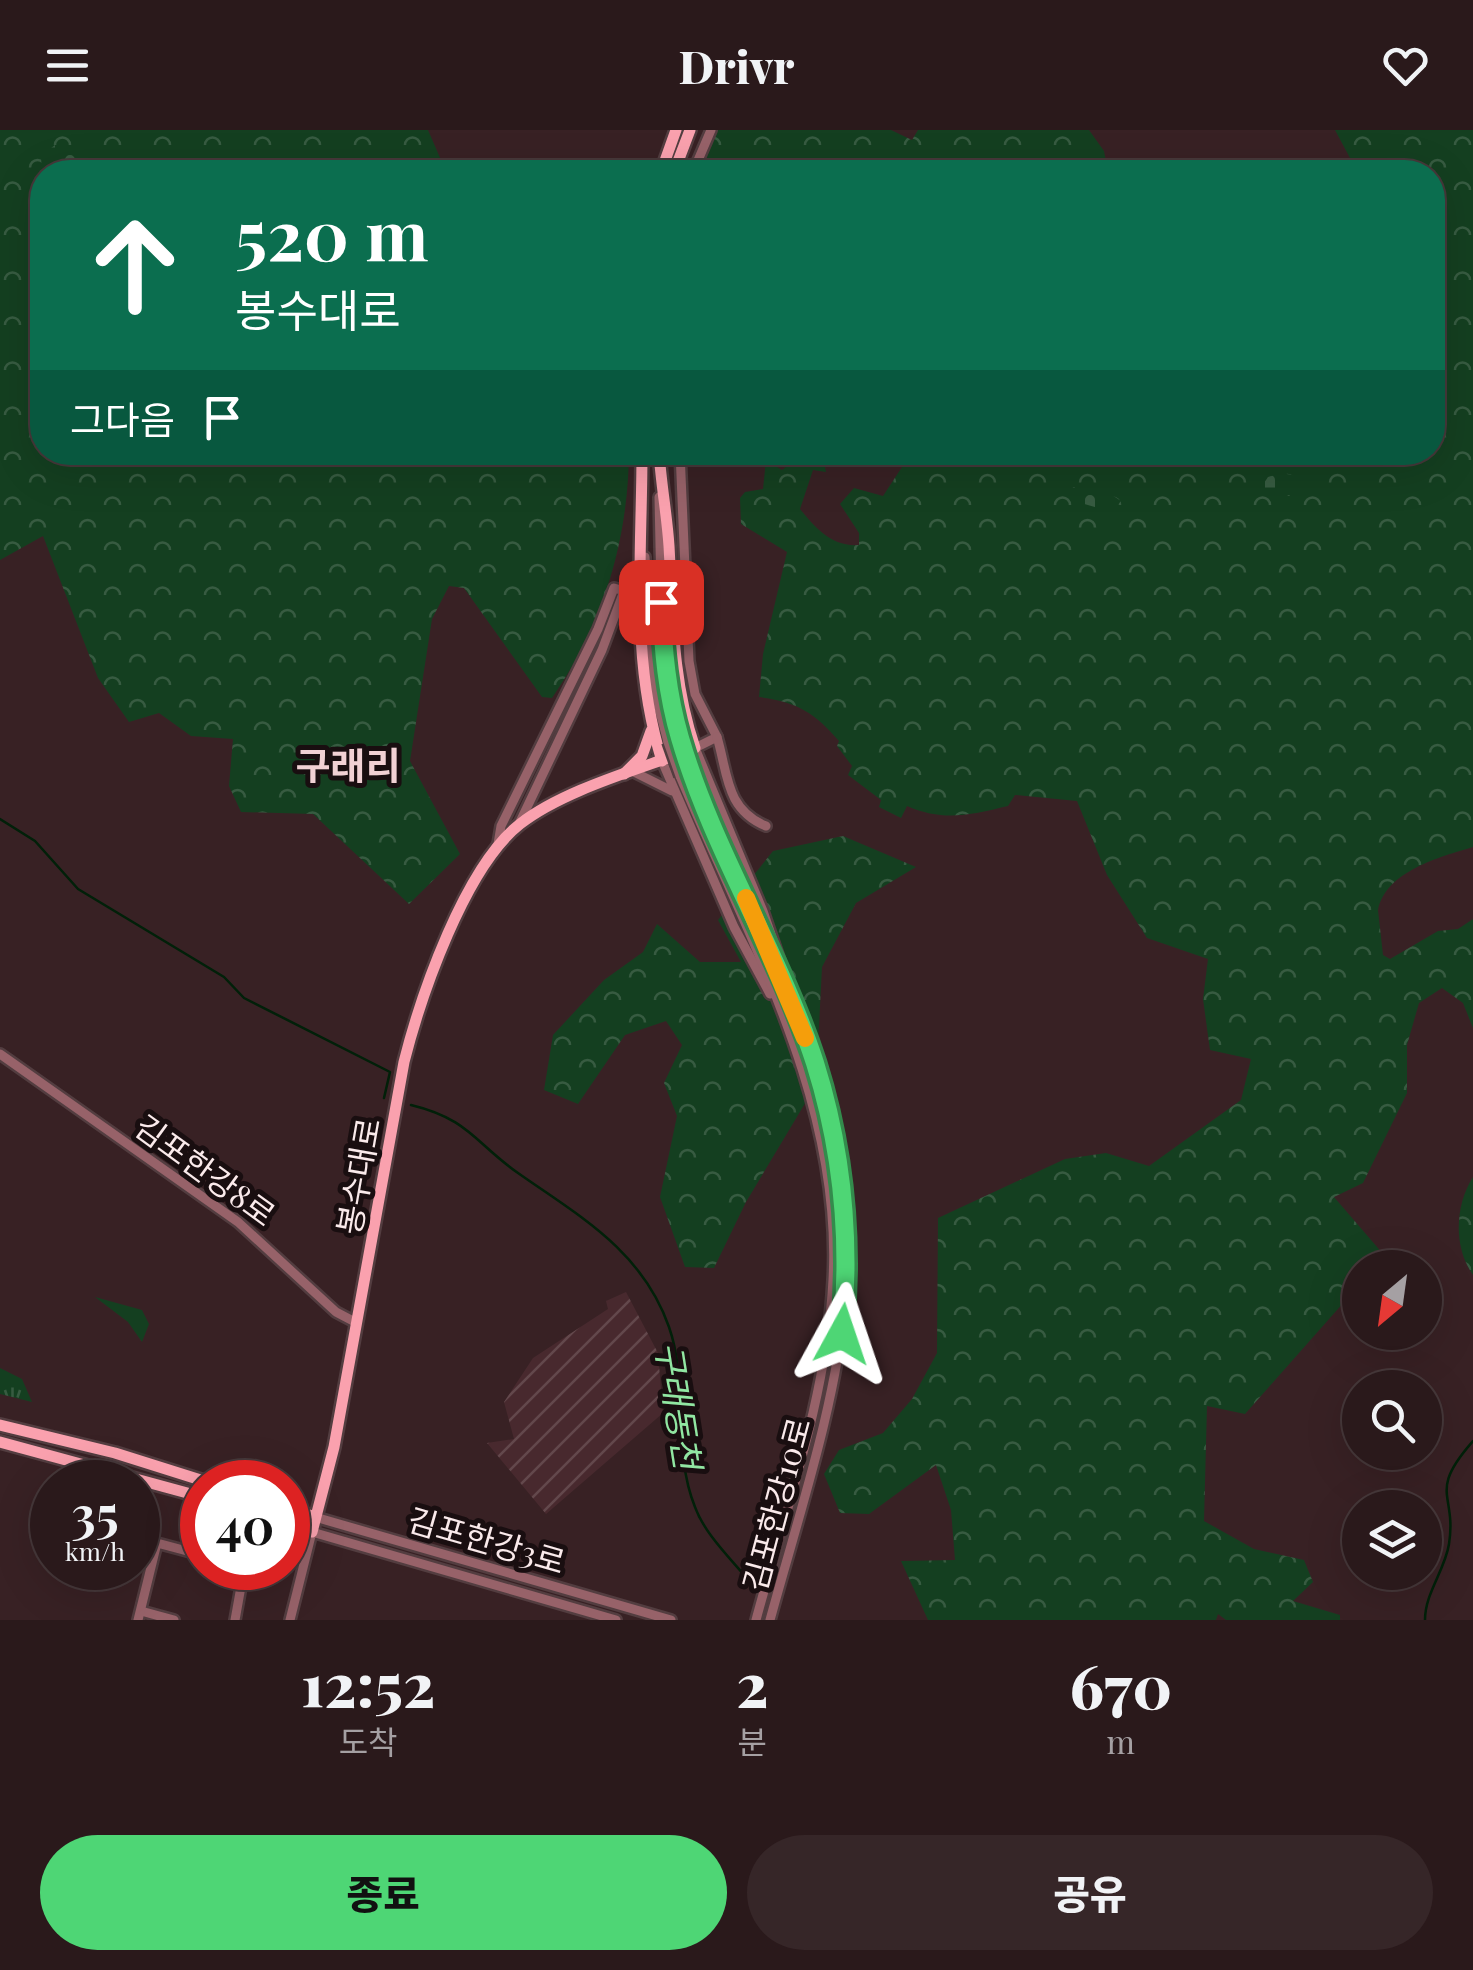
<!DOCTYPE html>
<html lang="ko">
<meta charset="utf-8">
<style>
body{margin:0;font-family:"Playfair Display","Noto Sans KR",serif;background:#362628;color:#f1f3f6;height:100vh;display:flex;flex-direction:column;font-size:38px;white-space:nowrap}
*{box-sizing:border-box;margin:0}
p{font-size:32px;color:#a5a0a3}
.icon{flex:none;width:55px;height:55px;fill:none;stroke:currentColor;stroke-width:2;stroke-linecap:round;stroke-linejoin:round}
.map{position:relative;height:1490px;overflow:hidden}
.drawer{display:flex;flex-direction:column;background:#2a191b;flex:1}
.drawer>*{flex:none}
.hud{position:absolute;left:30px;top:30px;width:1415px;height:305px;border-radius:40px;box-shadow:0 10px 40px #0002,0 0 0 2px #46383a;background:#0b6e4f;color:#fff;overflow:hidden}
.needle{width:65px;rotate:209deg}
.fabs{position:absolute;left:1342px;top:1120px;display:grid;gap:20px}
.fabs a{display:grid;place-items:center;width:100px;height:100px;border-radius:50%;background:#2a191b;box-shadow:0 10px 40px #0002,0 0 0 2px #46383a;font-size:50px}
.speed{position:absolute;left:30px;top:1330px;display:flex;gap:20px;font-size:50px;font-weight:700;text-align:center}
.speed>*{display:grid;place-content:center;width:130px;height:130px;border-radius:50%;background:#2a191b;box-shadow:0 10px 40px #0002,0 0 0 2px #46383a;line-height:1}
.speed small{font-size:25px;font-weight:400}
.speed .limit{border:15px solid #d22;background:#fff;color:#111}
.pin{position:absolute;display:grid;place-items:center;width:85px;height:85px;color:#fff;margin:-42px;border-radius:20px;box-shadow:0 5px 15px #0006}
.me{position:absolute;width:110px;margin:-55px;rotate:5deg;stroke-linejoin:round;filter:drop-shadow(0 0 8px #0008)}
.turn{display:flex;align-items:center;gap:35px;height:210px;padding:0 40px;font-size:45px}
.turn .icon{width:130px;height:130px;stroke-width:2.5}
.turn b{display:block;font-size:70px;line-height:85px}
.then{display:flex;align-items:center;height:95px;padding:0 40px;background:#0003;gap:20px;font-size:38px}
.eta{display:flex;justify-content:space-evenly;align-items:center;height:170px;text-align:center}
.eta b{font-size:60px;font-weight:800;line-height:70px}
.button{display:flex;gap:20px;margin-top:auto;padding:20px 40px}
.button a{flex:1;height:115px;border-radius:60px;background:#4ed675;color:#111;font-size:40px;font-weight:800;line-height:115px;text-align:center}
.button a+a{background:#362628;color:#f1f3f6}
header{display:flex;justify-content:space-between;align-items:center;height:130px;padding:0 40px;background:#2a191b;font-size:45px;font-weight:800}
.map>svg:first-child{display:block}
.industrial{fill:url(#industrial-furrows)}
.grass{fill:url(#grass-tufts)}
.forest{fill:url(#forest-crowns)}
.cemetery{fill:url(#cemetery-stones)}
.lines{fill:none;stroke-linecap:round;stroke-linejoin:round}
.stream{stroke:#012009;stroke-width:2.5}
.minor-casing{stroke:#533d40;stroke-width:14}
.major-casing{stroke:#533d40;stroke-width:16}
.minor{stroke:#976269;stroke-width:9}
.major{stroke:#faa1ae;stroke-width:11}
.minor-bridge-casing{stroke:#533d40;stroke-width:14;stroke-linecap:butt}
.minor-bridge{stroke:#976269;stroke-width:9}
.route-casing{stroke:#338b4c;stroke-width:25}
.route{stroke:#4ed675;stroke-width:18}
.slow{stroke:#f59e0b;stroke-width:18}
.labels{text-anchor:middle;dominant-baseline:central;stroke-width:10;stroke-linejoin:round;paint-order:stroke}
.street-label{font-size:32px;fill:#faeaeb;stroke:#190e10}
.water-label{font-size:35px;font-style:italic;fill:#91e7a2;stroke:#190e10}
.quarter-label{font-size:38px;font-weight:bold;fill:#f1d1d4;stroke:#190e10}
</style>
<header><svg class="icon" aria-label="menu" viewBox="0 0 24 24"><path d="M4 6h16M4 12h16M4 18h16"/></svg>Drivr<svg class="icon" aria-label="heart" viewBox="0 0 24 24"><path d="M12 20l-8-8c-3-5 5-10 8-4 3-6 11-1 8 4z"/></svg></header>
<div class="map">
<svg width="1473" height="1490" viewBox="0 0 1473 1490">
<defs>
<pattern id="industrial-furrows" width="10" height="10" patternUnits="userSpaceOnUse" patternTransform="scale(2.5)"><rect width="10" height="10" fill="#48292e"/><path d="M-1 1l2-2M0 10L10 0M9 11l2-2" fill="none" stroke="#63484c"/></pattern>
<pattern id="grass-tufts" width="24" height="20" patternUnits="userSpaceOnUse" patternTransform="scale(2.5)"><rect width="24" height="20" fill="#143f20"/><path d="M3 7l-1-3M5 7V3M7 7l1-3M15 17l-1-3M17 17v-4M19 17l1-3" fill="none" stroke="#375b41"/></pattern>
<pattern id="forest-crowns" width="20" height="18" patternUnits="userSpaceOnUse" patternTransform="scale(2.5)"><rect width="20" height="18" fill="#143f20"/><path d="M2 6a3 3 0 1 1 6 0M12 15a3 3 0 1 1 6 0" fill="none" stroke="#375b41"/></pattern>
<pattern id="cemetery-stones" width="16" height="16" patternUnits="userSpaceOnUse" patternTransform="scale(2.5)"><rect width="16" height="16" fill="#143f20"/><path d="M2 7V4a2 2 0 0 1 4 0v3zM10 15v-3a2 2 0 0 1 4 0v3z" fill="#375b41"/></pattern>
</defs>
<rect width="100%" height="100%" fill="#382124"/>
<!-- industrial -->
<polygon class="industrial" points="626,1162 658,1223 663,1283 546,1384 487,1313 514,1309 504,1272 533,1228 608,1179 606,1171"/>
<!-- grass -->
<g class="grass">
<polygon points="95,1167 142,1180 149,1194 142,1212 128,1192"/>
<polygon points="0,1238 22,1249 32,1272 0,1264"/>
</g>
<!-- forest -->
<g class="forest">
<path d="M0,0H428L441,30L461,42H42V322L629,323C628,411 603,495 552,568L542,567L464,458L449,456L432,489L410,631L460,724L409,774L313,684L241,682L229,656L233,609L191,606L159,583L129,592L98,548L43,406L0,430Z"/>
<polygon points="717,0 891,0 912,10 918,0 1089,0 1104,21 1108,42 701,42"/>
<path d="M1335,0H1473V717C1440,727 1386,741 1378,780L1383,825L1390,829L1438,801L1458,799L1473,789V898L1463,873L1442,858L1419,873L1407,915V963L1363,1053L1334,1067L1390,1132L1383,1137L1360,1138V1154L1245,1284L1207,1276L1204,1391L1254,1419L1304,1430L1313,1452L1293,1471L1340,1485V1490H1226L1218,1484L1216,1490H928L901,1431L955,1430L951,1380L936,1335L869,1384L840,1383L824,1344L839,1320L883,1303L912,1269L937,1223L938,1088L1065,1029L1106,1023L1149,1036L1241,970L1251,929L1210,920L1203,869L1208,829L1147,808L1107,745L1077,671L1015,665L1008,676C970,685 944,692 907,676L901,688L879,677L881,670L848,645L852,636L837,616L839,611C814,582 797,572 759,567L763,524L787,422L741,394L740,368L745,362L763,359L766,330L782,340L804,323H822L826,342L813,340L800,379C815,397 831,417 859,415V403L840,374L854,358L883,366L904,334L906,323L1432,322V42H1342L1350,28Z"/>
<polygon points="843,706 916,737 856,773 822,837 816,955 746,1072 714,1138 685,1137 660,1067 677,986 664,953 682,915 666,891 625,905 578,974 544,960 553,905 604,850 643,822 657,794 700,832 741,832 718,790 773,721"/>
<path d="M1473,1047V1145C1453,1117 1455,1075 1473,1047Z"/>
</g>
<!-- cemetery -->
<g class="cemetery">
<polygon points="55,15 87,23 91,32 85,42 42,45 41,26"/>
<polygon points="1281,343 1298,346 1299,357 1289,366 1265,363 1262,356 1268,347"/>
<polygon points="1073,357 1106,361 1121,371 1112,382 1081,373 1072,363"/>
</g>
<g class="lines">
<!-- stream -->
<g class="stream">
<polyline points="0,689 35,711 78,759 224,847 244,868 390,942 384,968"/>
<path d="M411,975C469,989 475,1013 518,1043C579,1086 642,1120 669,1197C689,1254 672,1321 695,1377C704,1402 727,1425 744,1445"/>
<path d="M1425,1490C1425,1463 1445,1440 1449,1414C1457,1363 1427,1363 1473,1311"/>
</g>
<defs>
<g id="minor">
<polyline points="693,42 711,0"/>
<polyline points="680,322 689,531 695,564 717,607 695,618 763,781 788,854"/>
<polyline points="659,367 662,509 680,607"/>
<polyline points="645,427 654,559 668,612"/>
<path d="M717,607C728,643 725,679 766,696"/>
<polyline points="662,631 734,797 770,864"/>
<path d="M691,641C762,806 862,979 846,1166C836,1275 799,1384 770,1490"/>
<polyline points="634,642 672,661"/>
<path d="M680,646C747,806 843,971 833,1150C827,1265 786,1379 756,1490"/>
<polyline points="498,714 501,696 598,499 614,458 624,461 602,520 519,694"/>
<polyline points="0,924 238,1092 336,1182 355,1192"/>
<polyline points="315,1387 671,1490"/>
<polyline points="234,1438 242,1451 235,1490"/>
<polyline points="141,1481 174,1490"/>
<polyline points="138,1490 157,1413 202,1425"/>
<polyline points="290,1490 312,1402 616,1490"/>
</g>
<g id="major">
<polyline points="661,42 676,0"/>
<polyline points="674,42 690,0"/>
<path d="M642,322C642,427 630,529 662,631"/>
<polyline points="624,644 642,626 651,601"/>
<polyline points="0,1295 115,1323 207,1352"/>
<polyline points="0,1312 202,1367"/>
<polyline points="288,1378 315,1387"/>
<path d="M288,1394L312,1402L334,1317L404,932C421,865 465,737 520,694C565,659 641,639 695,618C672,551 673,486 669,416C667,385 661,354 659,322"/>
</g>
</defs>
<!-- minor casing -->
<use href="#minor" class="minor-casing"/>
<!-- major casing -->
<use href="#major" class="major-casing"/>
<!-- minor -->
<use href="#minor" class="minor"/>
<!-- major -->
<use href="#major" class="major"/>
<defs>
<g id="minor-bridge">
<polyline points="680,607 691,641"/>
<polyline points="668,612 680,646"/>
</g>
</defs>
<!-- minor-bridge casing -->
<use href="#minor-bridge" class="minor-bridge-casing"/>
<!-- minor-bridge -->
<use href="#minor-bridge" class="minor-bridge"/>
</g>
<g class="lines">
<defs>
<path id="route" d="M661,472C663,519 667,564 680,608C713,721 779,822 815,933C843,1022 851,1112 842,1204"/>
</defs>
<!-- route casing -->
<use href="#route" class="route-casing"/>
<!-- route -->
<use href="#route" class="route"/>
<!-- slow -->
<polyline class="slow" points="746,768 805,908"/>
</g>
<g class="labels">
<!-- street labels -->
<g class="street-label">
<text transform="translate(206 1039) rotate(36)">김포한강8로</text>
<text transform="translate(357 1046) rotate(-80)">봉수대로</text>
<text transform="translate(775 1374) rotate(-75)">김포한강10로</text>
<text transform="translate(487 1409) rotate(16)">김포한강3로</text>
</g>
<!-- water labels -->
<g class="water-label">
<text transform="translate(680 1275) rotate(81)">구래동천</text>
</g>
<!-- quarter labels -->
<g class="quarter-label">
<text x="348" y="634">구래리</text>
</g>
</g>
</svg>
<div class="fabs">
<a><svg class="needle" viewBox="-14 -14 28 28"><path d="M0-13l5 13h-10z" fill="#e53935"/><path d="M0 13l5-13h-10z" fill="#a5a0a3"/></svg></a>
<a><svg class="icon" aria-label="search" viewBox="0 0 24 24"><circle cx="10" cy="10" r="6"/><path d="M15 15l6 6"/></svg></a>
<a><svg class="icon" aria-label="layers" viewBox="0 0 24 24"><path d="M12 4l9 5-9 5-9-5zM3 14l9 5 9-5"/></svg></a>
</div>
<div class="speed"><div>35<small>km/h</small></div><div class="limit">40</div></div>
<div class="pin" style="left:661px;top:472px;background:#d93025"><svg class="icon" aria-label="arrive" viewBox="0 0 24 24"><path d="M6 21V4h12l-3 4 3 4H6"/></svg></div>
<svg class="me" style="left:842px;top:1204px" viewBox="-20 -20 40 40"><path d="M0-17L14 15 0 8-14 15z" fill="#4ed675" stroke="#fff" stroke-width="4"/></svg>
<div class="hud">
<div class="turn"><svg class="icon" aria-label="ahead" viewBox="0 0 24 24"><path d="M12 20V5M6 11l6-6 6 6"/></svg><div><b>520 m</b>봉수대로</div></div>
<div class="then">그다음<svg class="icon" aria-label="arrive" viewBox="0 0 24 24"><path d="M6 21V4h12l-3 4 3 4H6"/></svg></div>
</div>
</div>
<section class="drawer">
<div class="eta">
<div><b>12:52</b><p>도착</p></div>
<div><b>2</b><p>분</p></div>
<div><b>670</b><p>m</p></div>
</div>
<div class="button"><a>종료</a><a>공유</a></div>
</section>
